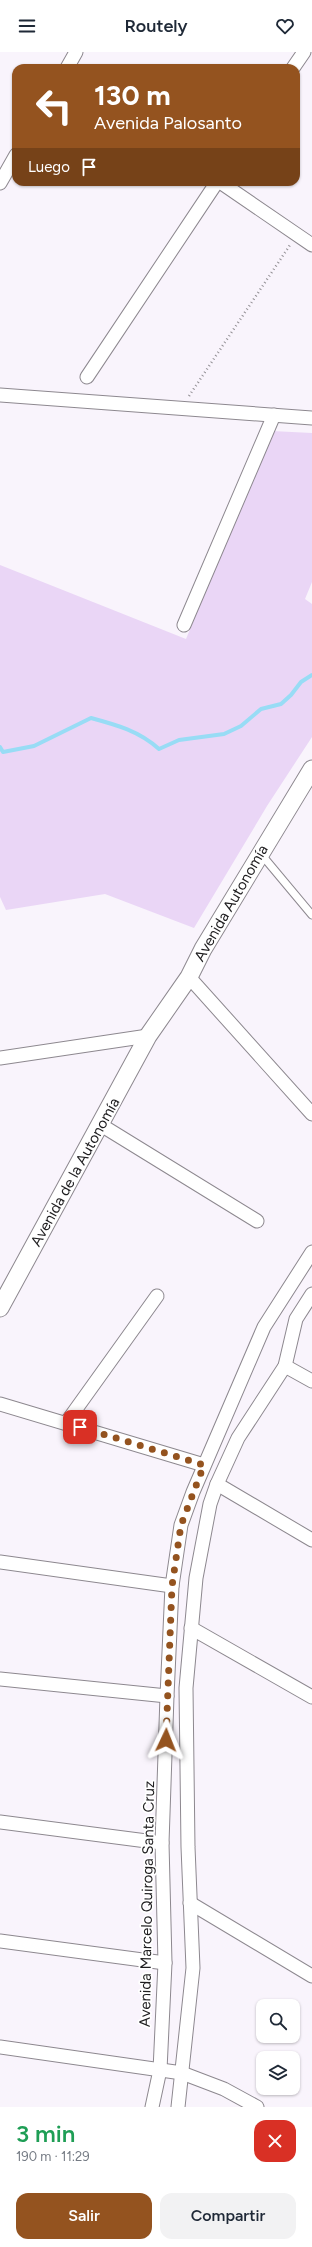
<!DOCTYPE html>
<html lang="es">
<meta charset="utf-8">
<style>
body{margin:0;font-family:Figtree,sans-serif;background:#f2f2f3;color:#1f2937;height:100vh;display:flex;flex-direction:column;font-size:15px;white-space:nowrap}
*{box-sizing:border-box;margin:0}
p{font-size:13px;color:#747a83}
.icon{flex:none;width:22px;height:22px;fill:none;stroke:currentColor;stroke-width:2;stroke-linecap:round;stroke-linejoin:round}
.map{position:relative;height:2055px;overflow:hidden}
.side{display:flex;flex-direction:column;background:#fff;flex:1}
.side>*{flex:none}
.hud{position:absolute;left:12px;top:12px;width:288px;height:122px;border-radius:12px;box-shadow:0 1px 3px #0004;background:#94531f;color:#fff;overflow:hidden}
.buttons{position:absolute;left:256px;top:1947px;display:grid;gap:8px}
.buttons a{display:grid;place-items:center;width:44px;height:44px;border-radius:8px;background:#fff;box-shadow:0 1px 3px #0004;font-size:20px}
.pin{position:absolute;display:grid;place-items:center;width:34px;height:34px;color:#fff;margin:-17px;border-radius:8px;box-shadow:0 2px 6px #0006}
.me{position:absolute;width:44px;margin:-22px;rotate:2deg;stroke-linejoin:round;filter:drop-shadow(0 0 3px #0008)}
.turn{display:flex;align-items:center;gap:14px;height:84px;padding:0 16px;font-size:18px}
.turn .icon{width:52px;height:52px;stroke-width:2.5}
.turn b{display:block;font-size:28px;line-height:34px}
.then{display:flex;align-items:center;height:38px;padding:0 16px;background:#0003;gap:8px;font-size:15px}
.round{display:grid;place-items:center;flex:none;width:42px;height:42px;border-radius:12px;background:#f2f2f3}
.headline{display:flex;align-items:center;justify-content:space-between;height:68px;padding:0 16px}
h1{font-size:24px;font-weight:600;line-height:30px;color:#1e9e55}
.cta{display:flex;gap:8px;margin-top:auto;padding:8px 16px}
.cta a{flex:1;height:46px;border-radius:12px;background:#94531f;color:#fff;font-size:16px;font-weight:600;line-height:46px;text-align:center}
.cta a+a{background:#f2f2f3;color:#1f2937}
header{display:flex;justify-content:space-between;align-items:center;height:52px;padding:0 16px;background:#fff;font-size:18px;font-weight:600}
.map>svg:first-child{display:block}
.green{fill:#ead6f6}
.lines{fill:none;stroke-linecap:round;stroke-linejoin:round}
.stream{stroke:#98dcf5;stroke-width:4}
.service-casing{stroke:#8d888f;stroke-width:9}
.minor-casing{stroke:#8d888f;stroke-width:15}
.tertiary-casing{stroke:#8d888f;stroke-width:19}
.path{stroke:#939095;stroke-width:2.5;stroke-dasharray:1 3;stroke-linecap:butt}
.service{stroke:#fff;stroke-width:7}
.minor{stroke:#fff;stroke-width:13}
.tertiary{stroke:#fff;stroke-width:17}
.route{stroke:#94531f;stroke-width:7;stroke-dasharray:0 12.6}
.labels{text-anchor:middle;dominant-baseline:central;stroke-width:3.5;stroke-linejoin:round;paint-order:stroke}
.street-label{font-size:15px;fill:#1e1d1f;stroke:#fff}
</style>
<header><svg class="icon" aria-label="menu" viewBox="0 0 24 24"><path d="M4 6h16M4 12h16M4 18h16"/></svg>Routely<svg class="icon" aria-label="heart" viewBox="0 0 24 24"><path d="M12 20l-8-8c-3-5 5-10 8-4 3-6 11-1 8 4z"/></svg></header>
<div class="map">
<svg width="312" height="2055" viewBox="0 0 312 2055">
<rect width="100%" height="100%" fill="#f9f4fc"/>
<!-- green -->
<polygon class="green" points="272,379 312,381 312,530 305,547 312,552 312,685 267,754 194,876 105,842 6,858 0,845 0,513 186,587"/>
<g class="lines">
<!-- stream -->
<path class="stream" d="M0,695L3,700L34,694L91,666C117,673 139,679 159,697L179,688L224,682L241,674L261,657L281,652L291,643L301,630L312,623"/>
<defs>
<polyline id="service" points="261,802 312,863"/>
<g id="minor">
<polyline points="67,16 76,0"/>
<polyline points="293,16 304,0"/>
<polyline points="220,130 312,193"/>
<polyline points="0,131 16,103"/>
<polyline points="87,325 217,130"/>
<polyline points="0,343 312,366"/>
<polyline points="184,573 274,363"/>
<polyline points="189,925 312,1062"/>
<polyline points="0,1006 148,984"/>
<polyline points="101,1073 257,1169"/>
<polyline points="285,1314 312,1329"/>
<polyline points="0,1352 204,1413"/>
<polyline points="66,1371 157,1244"/>
<polyline points="217,1432 312,1488"/>
<polyline points="0,1510 172,1534"/>
<polyline points="191,1576 312,1645"/>
<polyline points="0,1627 167,1644"/>
<polyline points="0,1770 162,1791"/>
<polyline points="190,1851 312,1924"/>
<polyline points="0,1889 165,1911"/>
<polyline points="0,1995 182,2021 224,2037 257,2055"/>
<polyline points="152,2055 160,2018 165,1911 162,1791 167,1644 172,1534 181,1473 193,1440 264,1275 312,1200"/>
<polyline points="178,2055 193,1916 188,1795 186,1636 196,1526 210,1452 217,1432 238,1386 285,1314 296,1267 312,1242"/>
</g>
<polyline id="tertiary" points="0,1256 148,984 189,925 203,897 312,717"/>
</defs>
<!-- service casing -->
<use href="#service" class="service-casing"/>
<!-- minor casing -->
<use href="#minor" class="minor-casing"/>
<!-- tertiary casing -->
<use href="#tertiary" class="tertiary-casing"/>
<!-- path -->
<polyline class="path" points="189,344 290,193"/>
<!-- service -->
<use href="#service" class="service"/>
<!-- minor -->
<use href="#minor" class="minor"/>
<!-- tertiary -->
<use href="#tertiary" class="tertiary"/>
</g>
<g class="lines">
<!-- route -->
<polyline class="route" points="80,1375 204,1413 181,1473 172,1534 166,1688"/>
</g>
<g class="labels">
<!-- street labels -->
<g class="street-label">
<text transform="translate(231 851) rotate(-60)">Avenida Autonomía</text>
<text transform="translate(75 1120) rotate(-61)">Avenida de la Autonomía</text>
<text transform="translate(147 1852) rotate(-89)">Avenida Marcelo Quiroga Santa Cruz</text>
</g>
</g>
</svg>
<div class="buttons">
<a><svg class="icon" aria-label="search" viewBox="0 0 24 24"><circle cx="10" cy="10" r="6"/><path d="M15 15l6 6"/></svg></a>
<a><svg class="icon" aria-label="layers" viewBox="0 0 24 24"><path d="M12 4l9 5-9 5-9-5zM3 14l9 5 9-5"/></svg></a>
</div>
<div class="pin" style="left:80px;top:1375px;background:#d93025"><svg class="icon" aria-label="arrive" viewBox="0 0 24 24"><path d="M6 21V4h12l-3 4 3 4H6"/></svg></div>
<svg class="me" style="left:166px;top:1688px" viewBox="-20 -20 40 40"><path d="M0-17L14 15 0 8-14 15z" fill="#94531f" stroke="#fff" stroke-width="4"/></svg>
<div class="hud">
<div class="turn"><svg class="icon" aria-label="left" viewBox="0 0 24 24"><path d="M17 20v-9H6M10 6l-5 5 5 5"/></svg><div><b>130 m</b>Avenida Palosanto</div></div>
<div class="then">Luego<svg class="icon" aria-label="arrive" viewBox="0 0 24 24"><path d="M6 21V4h12l-3 4 3 4H6"/></svg></div>
</div>
</div>
<section class="side">
<div class="headline"><div><h1>3 min</h1><p>190 m · 11:29</p></div><a class="round" style="background:#d93025;color:#fff"><svg class="icon" aria-label="close" viewBox="0 0 24 24"><path d="M6 6l12 12M18 6L6 18"/></svg></a></div>
<div class="cta"><a>Salir</a><a>Compartir</a></div>
</section>
